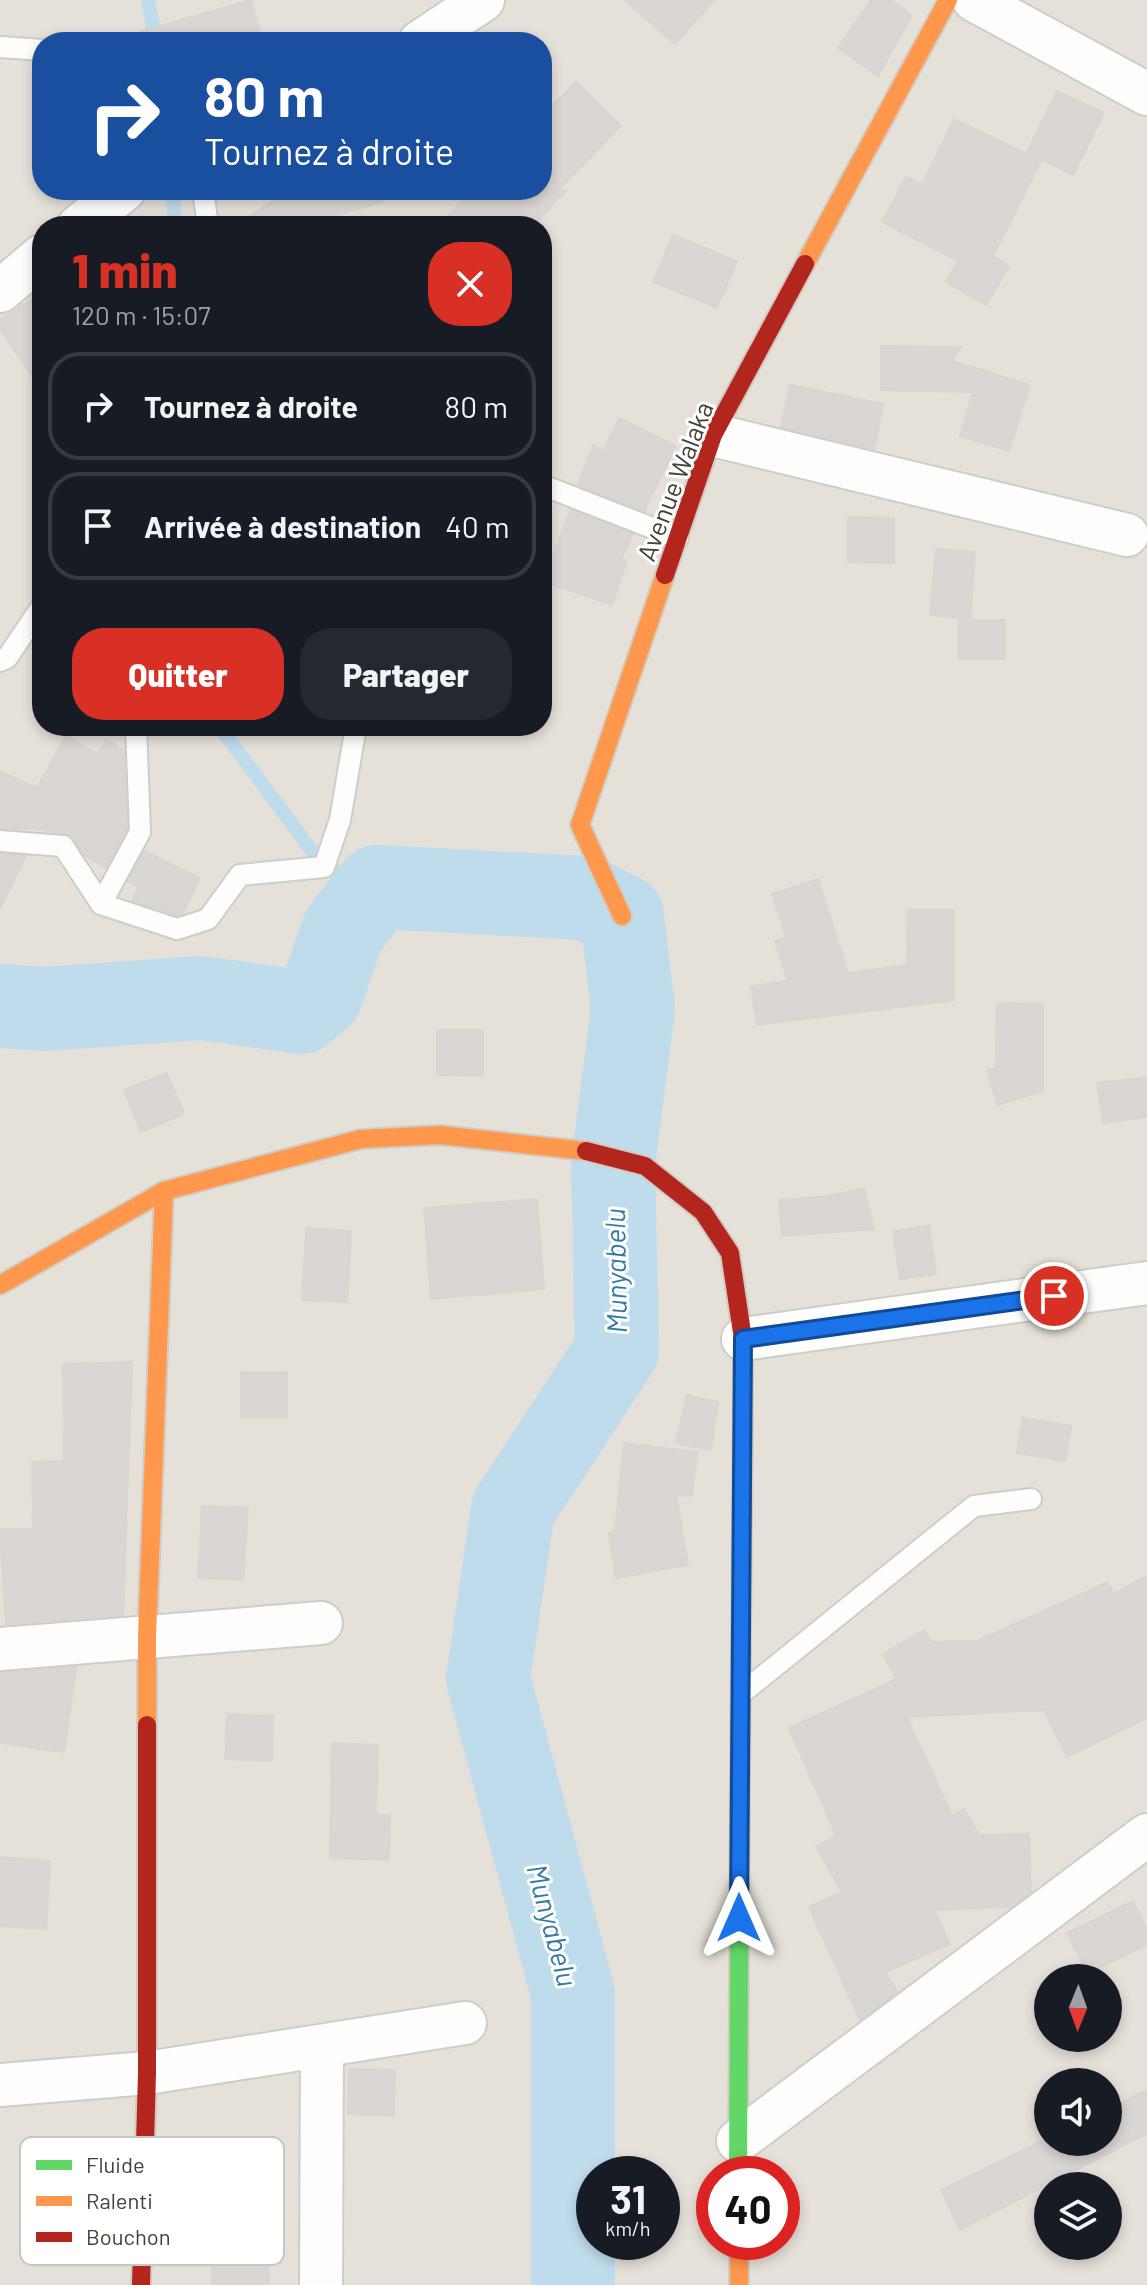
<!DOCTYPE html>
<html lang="fr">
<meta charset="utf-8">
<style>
body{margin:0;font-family:Barlow,sans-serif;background:#242831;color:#f1f3f6;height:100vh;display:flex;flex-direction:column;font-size:30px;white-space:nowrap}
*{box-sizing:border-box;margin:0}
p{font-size:26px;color:#9ea1a6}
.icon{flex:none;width:44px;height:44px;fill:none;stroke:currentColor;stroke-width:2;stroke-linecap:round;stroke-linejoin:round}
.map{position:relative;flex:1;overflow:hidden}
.panel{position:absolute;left:32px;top:216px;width:520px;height:520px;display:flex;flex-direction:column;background:#171b24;border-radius:32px;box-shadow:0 4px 12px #0003}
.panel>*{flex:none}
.guide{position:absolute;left:32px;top:32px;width:520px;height:168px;border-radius:32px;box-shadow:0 4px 12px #0003;background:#1a4fa0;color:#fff;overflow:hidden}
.needle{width:52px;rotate:181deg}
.controls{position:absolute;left:1034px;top:1964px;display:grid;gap:16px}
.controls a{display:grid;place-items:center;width:88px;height:88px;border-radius:50%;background:#171b24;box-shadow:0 4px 12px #0003;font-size:40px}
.speed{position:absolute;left:576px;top:2156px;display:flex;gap:16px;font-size:40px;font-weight:700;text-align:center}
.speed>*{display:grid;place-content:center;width:104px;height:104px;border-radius:50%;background:#171b24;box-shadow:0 4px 12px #0003;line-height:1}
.speed small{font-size:20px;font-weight:400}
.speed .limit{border:12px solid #d22;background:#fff;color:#111}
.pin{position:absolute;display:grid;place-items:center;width:68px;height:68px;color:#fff;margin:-34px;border:4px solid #fff;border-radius:50%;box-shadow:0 2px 8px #0007}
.me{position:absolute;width:88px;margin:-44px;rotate:0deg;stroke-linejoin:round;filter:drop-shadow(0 0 6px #0008)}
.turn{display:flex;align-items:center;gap:28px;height:168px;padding:0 40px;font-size:36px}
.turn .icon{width:104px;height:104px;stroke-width:2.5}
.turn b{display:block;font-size:56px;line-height:68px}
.round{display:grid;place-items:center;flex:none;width:84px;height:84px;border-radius:32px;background:#242831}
.headline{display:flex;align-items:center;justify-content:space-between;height:136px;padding:0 40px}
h1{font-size:48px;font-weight:800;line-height:60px;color:#d93025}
.button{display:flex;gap:16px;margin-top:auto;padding:16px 40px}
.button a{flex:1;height:92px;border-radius:32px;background:#d93025;color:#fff;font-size:32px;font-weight:800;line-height:92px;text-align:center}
.button a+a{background:#242831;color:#f1f3f6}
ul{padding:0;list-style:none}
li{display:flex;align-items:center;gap:24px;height:108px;margin:0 16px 12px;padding:0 24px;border:4px solid #363941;border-radius:32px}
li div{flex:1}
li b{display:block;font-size:30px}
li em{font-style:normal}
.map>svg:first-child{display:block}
.residential{fill:#e5e1d9;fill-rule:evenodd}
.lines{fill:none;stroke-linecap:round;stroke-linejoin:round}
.stream{stroke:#bfdced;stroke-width:14}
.river{stroke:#bfdced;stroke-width:84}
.building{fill:#d9d6d3;stroke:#d9d6d1;stroke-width:2}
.lane-casing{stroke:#cfcdc9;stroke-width:24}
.street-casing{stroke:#cfcdc9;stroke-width:46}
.fast-casing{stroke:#d0ccc3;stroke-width:22}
.slow-casing{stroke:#d0ccc3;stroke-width:22}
.jam-casing{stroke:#d0ccc3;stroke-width:22}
.lane{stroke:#fdfdfc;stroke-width:20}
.street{stroke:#fdfdfc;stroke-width:42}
.fast{stroke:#63d668;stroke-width:18}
.slow{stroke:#ff974d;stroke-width:18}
.jam{stroke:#b3261e;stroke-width:18}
.route-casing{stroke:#114b97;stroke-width:20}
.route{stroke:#1a73e8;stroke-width:14}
.labels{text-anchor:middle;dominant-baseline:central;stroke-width:6;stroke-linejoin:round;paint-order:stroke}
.street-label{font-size:26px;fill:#474038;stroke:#fff}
.water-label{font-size:28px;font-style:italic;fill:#337ba6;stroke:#fff}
.key{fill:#fff;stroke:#c8c6c3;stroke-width:2}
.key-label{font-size:22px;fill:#474038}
</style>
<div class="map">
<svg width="1147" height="2285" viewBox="0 0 1147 2285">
<rect width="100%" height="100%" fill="#f1efec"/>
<!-- residential -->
<path class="residential" d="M0,0H1147V2285H0ZM42,42H542V190H42ZM42,226H542V726H42ZM1048,1978H1108V2038H1048ZM1048,2082H1108V2142H1048ZM594,2174H662V2242H594ZM714,2174H782V2242H714ZM1048,2186H1108V2246H1048Z"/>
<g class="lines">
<!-- stream -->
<g class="stream">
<polyline points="148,0 156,42"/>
<polyline points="173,190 175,226"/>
<polyline points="219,726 324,867 377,887"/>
</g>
<!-- river -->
<polyline class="river" points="0,1006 45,1009 201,998 301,1012 321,995 343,931 377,887 585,898 622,916 633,1009 613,1164 617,1350 513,1509 488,1679 573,1993 573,2285"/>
</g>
<!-- building -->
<g class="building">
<polygon points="251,0 262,42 143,42 142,31"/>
<polygon points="625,0 714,0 675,44"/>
<polygon points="871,0 890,0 912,15 878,76 838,48"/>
<polygon points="576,82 621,126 558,190 566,190 534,226 439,226 471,190 542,190 542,116"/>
<polygon points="1057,91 1104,113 1073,175 1027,152"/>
<polygon points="954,119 1041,161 993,256 1009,266 986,305 946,282 958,261 882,222 906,177 922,185"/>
<polygon points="288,190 382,190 383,202 294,226 235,226"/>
<polygon points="673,235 737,261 717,308 653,282"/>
<polygon points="42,292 42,391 0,329 0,320"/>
<polygon points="881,346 961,347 952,361 1030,385 1009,451 960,436 973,392 881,390"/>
<polygon points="790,385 883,404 874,449 781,427"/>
<polygon points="619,418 676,446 644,511 578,485 593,445 603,451"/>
<polygon points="570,510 633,534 621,559 627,561 612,605 544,582"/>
<polygon points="848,517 894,518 894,563 848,562"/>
<polygon points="936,549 975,552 970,619 930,615"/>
<rect x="959" y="620" width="46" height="39"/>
<polygon points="66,736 98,754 106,740 124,751 127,829 106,868 84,855 69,835 39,829 0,828 0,771 37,788"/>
<polygon points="144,851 200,878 183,913 177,915 132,901 139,887 128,881"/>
<polygon points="0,854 26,856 0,909"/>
<polygon points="818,879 848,973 907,965 908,910 954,910 954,1000 757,1025 751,986 788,981 775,941 786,937 772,894"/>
<polygon points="997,1003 1043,1004 1043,1091 998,1105 987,1071 996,1068"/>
<polygon points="437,1030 483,1030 483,1076 437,1075"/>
<polygon points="167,1073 184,1114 141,1132 124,1090"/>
<polygon points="1147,1077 1147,1117 1103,1123 1097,1083"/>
<polygon points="864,1188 874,1229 782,1236 779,1200 829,1196"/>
<polygon points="537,1199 544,1289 431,1299 424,1208"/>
<polygon points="929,1226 936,1274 900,1279 893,1231"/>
<polygon points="306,1228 351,1231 347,1302 302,1300"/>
<polygon points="132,1362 123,1615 6,1624 0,1529 33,1529 32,1462 64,1461 63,1364"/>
<rect x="241" y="1372" width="46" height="45"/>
<polygon points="687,1395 718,1402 711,1450 676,1443"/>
<polygon points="1023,1418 1071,1426 1065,1461 1017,1453"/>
<polygon points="624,1443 697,1452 692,1496 676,1495 688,1565 616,1578 609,1533 615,1532"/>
<polygon points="202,1506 248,1508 243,1580 198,1578"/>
<polygon points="1147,1576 1147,1718 1067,1757 1044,1710 907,1717 952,1816 964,1809 979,1835 1029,1834 1031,1892 1011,1907 935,1910 950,1944 885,1972 897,1992 860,2020 809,1907 842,1892 816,1847 836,1835 789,1728 897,1679 883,1654 924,1630 931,1642 977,1641 1108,1582 1113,1594"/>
<polygon points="76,1667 64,1752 0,1743 0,1673"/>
<polygon points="227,1714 273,1716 272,1761 225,1759"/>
<polygon points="332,1743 378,1745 376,1815 390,1815 389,1860 330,1858"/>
<polygon points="0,1857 50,1861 46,1929 0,1926"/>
<polygon points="1133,1901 1147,1930 1147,1945 1087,1974 1067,1933"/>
<polygon points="349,2069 395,2070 394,2116 348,2114"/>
<polygon points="1147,2090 1147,2133 960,2230 941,2190 1048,2138 1048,2142 1108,2142 1108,2109"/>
<polygon points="268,2234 269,2285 212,2285 212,2236"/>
</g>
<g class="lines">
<defs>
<g id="lane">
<polyline points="0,47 42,50"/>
<polyline points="203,190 208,226"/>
<polyline points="542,485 678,538"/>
<polyline points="0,661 7,658 42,606"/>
<polyline points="0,841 63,846 101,904 177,929 208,919 240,875 324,867 340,820 356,726"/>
<polyline points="101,904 140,832 136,726"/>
<polyline points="742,1693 974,1506 1031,1499"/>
</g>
<g id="street">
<polyline points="974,0 1147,94"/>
<polyline points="420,42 483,0"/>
<polyline points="79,226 124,190"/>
<polyline points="0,291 42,256"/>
<polyline points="713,435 1127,535"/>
<polyline points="743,1339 1147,1283"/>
<polyline points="0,1649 321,1623"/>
<polyline points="0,2085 147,2073 465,2023"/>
<polyline points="738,2141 1147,1835"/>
<polyline points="321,2285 322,2046"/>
</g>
<polyline id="fast" points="738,2174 740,1777"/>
<g id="slow">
<polyline points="805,264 948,0"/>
<polyline points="622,916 580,825 665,575"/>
<polyline points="0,1285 164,1191 361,1139 440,1135 586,1151"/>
<polyline points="147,1725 147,1636 164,1191"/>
<polyline points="740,1777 743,1394"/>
<polyline points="739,2242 739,2285"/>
</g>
<g id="jam">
<polyline points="665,575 713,435 805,264"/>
<polyline points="586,1151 645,1166 703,1212 730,1253 743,1339 743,1394"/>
<polyline points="141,2285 147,2073 147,1725"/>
</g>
</defs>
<!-- lane casing -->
<use href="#lane" class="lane-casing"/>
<!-- street casing -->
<use href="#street" class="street-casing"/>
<!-- fast casing -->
<use href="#fast" class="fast-casing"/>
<!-- slow casing -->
<use href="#slow" class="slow-casing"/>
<!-- jam casing -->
<use href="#jam" class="jam-casing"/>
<!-- lane -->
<use href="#lane" class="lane"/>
<!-- street -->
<use href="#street" class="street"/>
<!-- fast -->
<use href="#fast" class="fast"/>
<!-- slow -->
<use href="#slow" class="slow"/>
<!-- jam -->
<use href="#jam" class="jam"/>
</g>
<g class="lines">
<defs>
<polyline id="route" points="739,1918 743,1339 1054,1296"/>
</defs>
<!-- route casing -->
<use href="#route" class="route-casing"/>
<!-- route -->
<use href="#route" class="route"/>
</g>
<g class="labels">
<!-- street labels -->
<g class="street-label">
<text transform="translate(674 481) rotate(-69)">Avenue Walaka</text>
</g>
<!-- water labels -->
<g class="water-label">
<text transform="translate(615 1271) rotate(-91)">Munyabelu</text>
<text transform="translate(553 1925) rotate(75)">Munyabelu</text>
</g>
</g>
<!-- legend -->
<rect x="20" y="2137" width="264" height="128" rx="12" class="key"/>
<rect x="36" y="2160" width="36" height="10" fill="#63d668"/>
<rect x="36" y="2196" width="36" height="10" fill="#ff974d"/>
<rect x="36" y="2232" width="36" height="10" fill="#b3261e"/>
<g class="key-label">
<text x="86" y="2173">Fluide</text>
<text x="86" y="2209">Ralenti</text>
<text x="86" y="2245">Bouchon</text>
</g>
</svg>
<div class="controls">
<a><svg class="needle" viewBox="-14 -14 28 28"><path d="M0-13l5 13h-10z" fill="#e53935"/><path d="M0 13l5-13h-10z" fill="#9ea1a6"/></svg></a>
<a><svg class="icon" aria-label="sound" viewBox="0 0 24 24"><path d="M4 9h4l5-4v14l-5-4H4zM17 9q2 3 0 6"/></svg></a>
<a><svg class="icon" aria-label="layers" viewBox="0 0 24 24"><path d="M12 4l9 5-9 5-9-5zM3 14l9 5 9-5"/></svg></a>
</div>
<div class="speed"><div>31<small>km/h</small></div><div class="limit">40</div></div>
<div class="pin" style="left:1054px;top:1296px;background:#d93025"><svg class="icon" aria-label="arrive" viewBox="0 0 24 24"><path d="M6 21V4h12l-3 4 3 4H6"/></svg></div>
<svg class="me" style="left:739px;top:1918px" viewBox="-20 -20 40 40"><path d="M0-17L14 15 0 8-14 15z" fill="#1a73e8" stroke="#fff" stroke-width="4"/></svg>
<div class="guide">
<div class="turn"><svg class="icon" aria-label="right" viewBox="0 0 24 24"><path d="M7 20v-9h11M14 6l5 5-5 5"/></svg><div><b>80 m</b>Tournez à droite</div></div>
</div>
<section class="panel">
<div class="headline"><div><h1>1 min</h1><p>120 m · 15:07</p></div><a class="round" style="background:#d93025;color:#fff"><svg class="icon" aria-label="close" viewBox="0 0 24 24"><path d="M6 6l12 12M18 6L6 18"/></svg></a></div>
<ul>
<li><svg class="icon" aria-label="right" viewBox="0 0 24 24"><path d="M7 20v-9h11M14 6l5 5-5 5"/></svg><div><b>Tournez à droite</b></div><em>80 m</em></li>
<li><svg class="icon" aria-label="arrive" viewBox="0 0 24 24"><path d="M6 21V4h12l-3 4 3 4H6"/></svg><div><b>Arrivée à destination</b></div><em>40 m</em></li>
</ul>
<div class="button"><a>Quitter</a><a>Partager</a></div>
</section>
</div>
